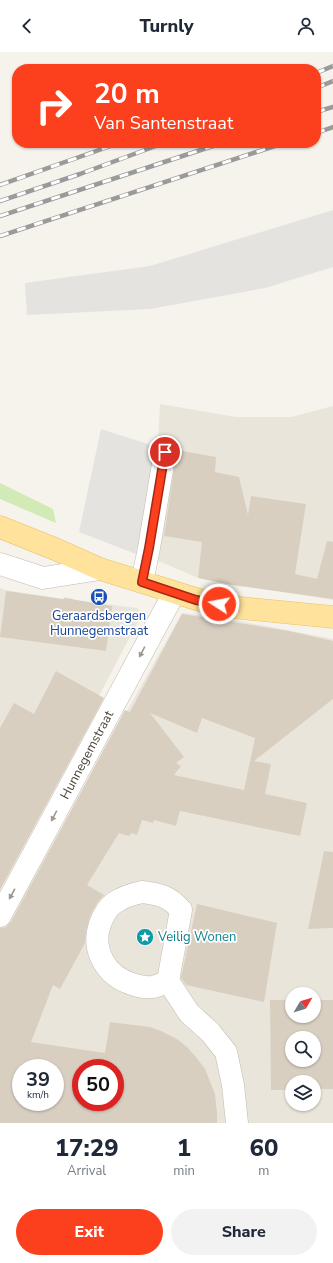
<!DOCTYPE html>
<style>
body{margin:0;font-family:"Nunito Sans",sans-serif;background:#f2f2f3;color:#1f2937;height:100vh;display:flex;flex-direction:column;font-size:15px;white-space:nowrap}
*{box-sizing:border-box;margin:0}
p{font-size:13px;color:#747a83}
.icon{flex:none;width:22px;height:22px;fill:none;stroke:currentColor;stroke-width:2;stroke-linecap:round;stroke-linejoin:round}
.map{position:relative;height:1071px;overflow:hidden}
.details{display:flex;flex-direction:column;background:#fff;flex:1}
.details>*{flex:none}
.banner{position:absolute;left:12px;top:12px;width:309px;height:84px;border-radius:16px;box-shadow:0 1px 3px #0004;background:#fc3f1d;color:#fff;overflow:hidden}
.needle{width:26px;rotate:52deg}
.buttons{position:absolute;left:285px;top:935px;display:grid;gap:8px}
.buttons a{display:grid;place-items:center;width:36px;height:36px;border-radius:50%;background:#fff;box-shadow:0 1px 3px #0004;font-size:20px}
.speed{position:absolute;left:12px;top:1007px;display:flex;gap:8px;font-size:20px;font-weight:700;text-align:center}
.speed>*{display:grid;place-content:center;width:52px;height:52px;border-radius:50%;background:#fff;box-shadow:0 1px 3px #0004;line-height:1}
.speed small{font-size:10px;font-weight:400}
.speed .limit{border:6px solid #d22;background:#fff;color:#111}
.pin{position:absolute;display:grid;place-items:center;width:34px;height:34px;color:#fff;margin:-17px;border:2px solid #fff;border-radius:50%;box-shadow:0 1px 4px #0007}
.me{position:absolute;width:44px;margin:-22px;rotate:281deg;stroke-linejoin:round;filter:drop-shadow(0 0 3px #0008)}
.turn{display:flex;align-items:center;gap:14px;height:84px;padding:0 16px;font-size:18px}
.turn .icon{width:52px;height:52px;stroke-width:2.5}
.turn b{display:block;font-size:28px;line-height:34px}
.eta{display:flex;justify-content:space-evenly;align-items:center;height:68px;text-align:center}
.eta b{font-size:24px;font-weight:800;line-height:28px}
.primary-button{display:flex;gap:8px;margin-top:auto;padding:8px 16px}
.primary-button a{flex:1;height:46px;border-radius:24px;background:#fc3f1d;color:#fff;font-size:16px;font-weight:800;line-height:46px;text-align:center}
.primary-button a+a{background:#f2f2f3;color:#1f2937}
header{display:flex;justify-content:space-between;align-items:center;height:52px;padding:0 16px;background:#fff;font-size:18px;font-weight:800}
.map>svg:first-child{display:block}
.residential{fill:#eae5da;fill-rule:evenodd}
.green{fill:#d2eab5}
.parking{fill:#e5e3e0}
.building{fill:#d8cfc1;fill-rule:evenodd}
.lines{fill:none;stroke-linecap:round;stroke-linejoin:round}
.minor-casing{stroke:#c2bbae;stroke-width:23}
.major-casing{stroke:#e6c16a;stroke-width:23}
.minor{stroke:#fff;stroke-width:22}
.major{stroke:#ffe39c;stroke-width:22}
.rail-casing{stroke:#9a9a9a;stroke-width:4.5}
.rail{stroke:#fff;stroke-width:3;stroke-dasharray:9;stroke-linecap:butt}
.oneway{fill:#9c9892}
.route-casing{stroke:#a42913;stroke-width:10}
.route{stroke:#fc3f1d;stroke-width:7}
.labels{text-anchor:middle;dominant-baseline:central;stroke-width:3.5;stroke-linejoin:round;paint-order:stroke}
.transit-label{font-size:13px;fill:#164399;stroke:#fff}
.street-label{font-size:13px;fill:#4b4439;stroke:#fff}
.culture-label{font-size:13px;fill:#0d838f;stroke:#fff;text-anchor:start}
</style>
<header><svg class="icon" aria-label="back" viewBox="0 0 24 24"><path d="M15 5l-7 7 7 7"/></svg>Turnly<svg class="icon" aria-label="person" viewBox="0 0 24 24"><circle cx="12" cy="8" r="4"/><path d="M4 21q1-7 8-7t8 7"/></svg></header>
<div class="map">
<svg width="333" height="1071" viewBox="0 0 333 1071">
<rect width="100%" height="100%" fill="#f6f3ec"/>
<!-- residential -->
<g class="residential">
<polygon points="160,352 236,365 291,365 333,354 333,548 198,526 152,506"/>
<polygon points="0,536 6,538 55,546 54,549 63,550 64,545 73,547 73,548 137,556 142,562 0,832"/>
<path d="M182,561L224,566L333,587V1071H0V886ZM292,942H314V964H292ZM292,986H314V1008H292ZM21,1016H55V1050H21ZM81,1016H115V1050H81ZM292,1030H314V1052H292Z"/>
</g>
<!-- green -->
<polygon class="green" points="0,431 53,457 56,471 0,447"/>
<!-- parking -->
<g class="parking">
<polygon points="333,158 333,215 265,236 150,257 27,263 25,231 150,214"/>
<polygon points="101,377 157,395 141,504 79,480"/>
</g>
<!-- building -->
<g class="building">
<polygon points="177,398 216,405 215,420 239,425 248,463 251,444 306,452 295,522 317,527 327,489 333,490 333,547 232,533 198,526 202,490 164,484"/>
<polygon points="6,539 63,547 65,546 112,554 106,599 0,585"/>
<path d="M182,562L289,579L333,589V647L254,709L271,712L265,742L307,751L300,784L180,759L176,774L154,768L153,771L142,768L137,783L132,781L129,784L119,781L87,833L104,843L97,851L90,864L86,879L85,891L60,937L53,933L31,990L105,1001L110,970L150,975L161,979L177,987L187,995L196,1005L205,1017L215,1042L217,1061V1071H0V876L6,875L11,870L125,658L130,660ZM150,661L197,681L202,666L255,686L244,738L174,723L181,714L176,711L184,705ZM21,1016H55V1050H21ZM81,1016H115V1050H81Z"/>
<polygon points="56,619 104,646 0,838 0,676 14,651 34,662"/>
<polygon points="324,799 333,800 333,876 308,877"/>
<polygon points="197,852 277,871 264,950 186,933 181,926"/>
<path d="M270,948H292V964H314V948H333V1037H314V1030H292V1038H271ZM292,986H314V1008H292Z"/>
</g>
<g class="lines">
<defs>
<g id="minor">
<polyline points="0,512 43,526 100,517"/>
<polyline points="142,530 149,496 165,400"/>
<path d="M142,840C159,842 169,844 181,858L168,929C163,931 158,934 153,935C147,936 138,934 132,932C106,924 91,898 100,872C103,864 107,856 114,851C123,845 132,842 142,840Z"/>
<polyline points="0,864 174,541"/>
<polyline points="168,929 189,961 210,980 226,1000 233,1033 237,1071"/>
</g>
<polyline id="major" points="0,475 55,497 100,517 142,530 196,547 231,555 333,565"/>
</defs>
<!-- minor casing -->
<use href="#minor" class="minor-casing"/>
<!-- major casing -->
<use href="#major" class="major-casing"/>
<!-- minor -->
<use href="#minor" class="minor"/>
<!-- major -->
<use href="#major" class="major"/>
<defs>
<g id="rail">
<polyline points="316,21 333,14"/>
<polyline points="316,36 333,29"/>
<polyline points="316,60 333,55"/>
<polyline points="316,81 333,75"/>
<polyline points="0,133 119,91"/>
<polyline points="0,149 80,122 164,91"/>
<polyline points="0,164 222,91"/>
<polyline points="0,184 284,91"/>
</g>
</defs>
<!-- rail casing -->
<use href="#rail" class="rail-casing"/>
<!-- rail -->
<use href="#rail" class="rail"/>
</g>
<!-- one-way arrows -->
<defs><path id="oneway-solid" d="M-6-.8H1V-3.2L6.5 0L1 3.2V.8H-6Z"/></defs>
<g class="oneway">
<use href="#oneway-solid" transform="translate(142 600) rotate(118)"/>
<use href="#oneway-solid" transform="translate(54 764) rotate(118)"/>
<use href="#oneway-solid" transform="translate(12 842) rotate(119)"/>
</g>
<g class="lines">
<defs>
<polyline id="route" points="165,400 149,496 142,530 196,548 219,552"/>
</defs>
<!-- route casing -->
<use href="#route" class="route-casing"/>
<!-- route -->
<use href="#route" class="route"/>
</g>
<!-- icons -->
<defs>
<symbol id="bus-disc" viewBox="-11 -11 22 22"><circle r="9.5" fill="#1a4fb4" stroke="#fff"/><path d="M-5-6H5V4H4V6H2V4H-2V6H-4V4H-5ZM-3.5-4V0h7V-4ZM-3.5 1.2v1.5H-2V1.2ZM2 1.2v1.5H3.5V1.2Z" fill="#fff"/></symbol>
<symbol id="sight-disc" viewBox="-11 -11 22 22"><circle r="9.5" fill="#0f9aa8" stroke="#fff"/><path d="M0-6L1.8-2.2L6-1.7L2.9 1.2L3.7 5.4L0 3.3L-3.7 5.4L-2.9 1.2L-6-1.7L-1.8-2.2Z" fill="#fff"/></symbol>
</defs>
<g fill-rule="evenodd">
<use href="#bus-disc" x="89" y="535" width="20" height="20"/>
<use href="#sight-disc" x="135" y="875" width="20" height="20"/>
</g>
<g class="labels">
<!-- transit labels -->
<g class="transit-label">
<text x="99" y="564">Geraardsbergen<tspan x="99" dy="15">Hunnegemstraat</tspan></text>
</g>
<!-- street labels -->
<g class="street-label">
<text transform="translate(87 703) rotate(-62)">Hunnegemstraat</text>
</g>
<!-- culture labels -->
<g class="culture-label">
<text x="158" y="885">Veilig Wonen</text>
</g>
</g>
</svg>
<div class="buttons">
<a><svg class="needle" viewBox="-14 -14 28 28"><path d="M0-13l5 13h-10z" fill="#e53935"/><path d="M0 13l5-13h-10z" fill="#747a83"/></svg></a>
<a><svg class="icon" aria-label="search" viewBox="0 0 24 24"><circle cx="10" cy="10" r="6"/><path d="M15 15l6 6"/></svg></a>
<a><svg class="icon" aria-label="layers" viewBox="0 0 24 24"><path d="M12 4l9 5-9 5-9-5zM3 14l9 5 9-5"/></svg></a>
</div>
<div class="speed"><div>39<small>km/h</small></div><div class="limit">50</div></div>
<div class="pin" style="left:165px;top:400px;background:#d93025"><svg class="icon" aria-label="arrive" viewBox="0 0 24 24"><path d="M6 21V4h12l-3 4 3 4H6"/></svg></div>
<svg class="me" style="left:219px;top:552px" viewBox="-20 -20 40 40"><circle r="17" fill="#fc3f1d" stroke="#fff" stroke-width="3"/><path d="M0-11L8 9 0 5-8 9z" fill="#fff"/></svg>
<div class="banner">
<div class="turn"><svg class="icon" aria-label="right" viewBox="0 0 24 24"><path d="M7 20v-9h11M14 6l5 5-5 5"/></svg><div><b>20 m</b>Van Santenstraat</div></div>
</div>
</div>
<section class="details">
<div class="eta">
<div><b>17:29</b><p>Arrival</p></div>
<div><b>1</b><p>min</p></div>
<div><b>60</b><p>m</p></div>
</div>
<div class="primary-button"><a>Exit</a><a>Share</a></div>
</section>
